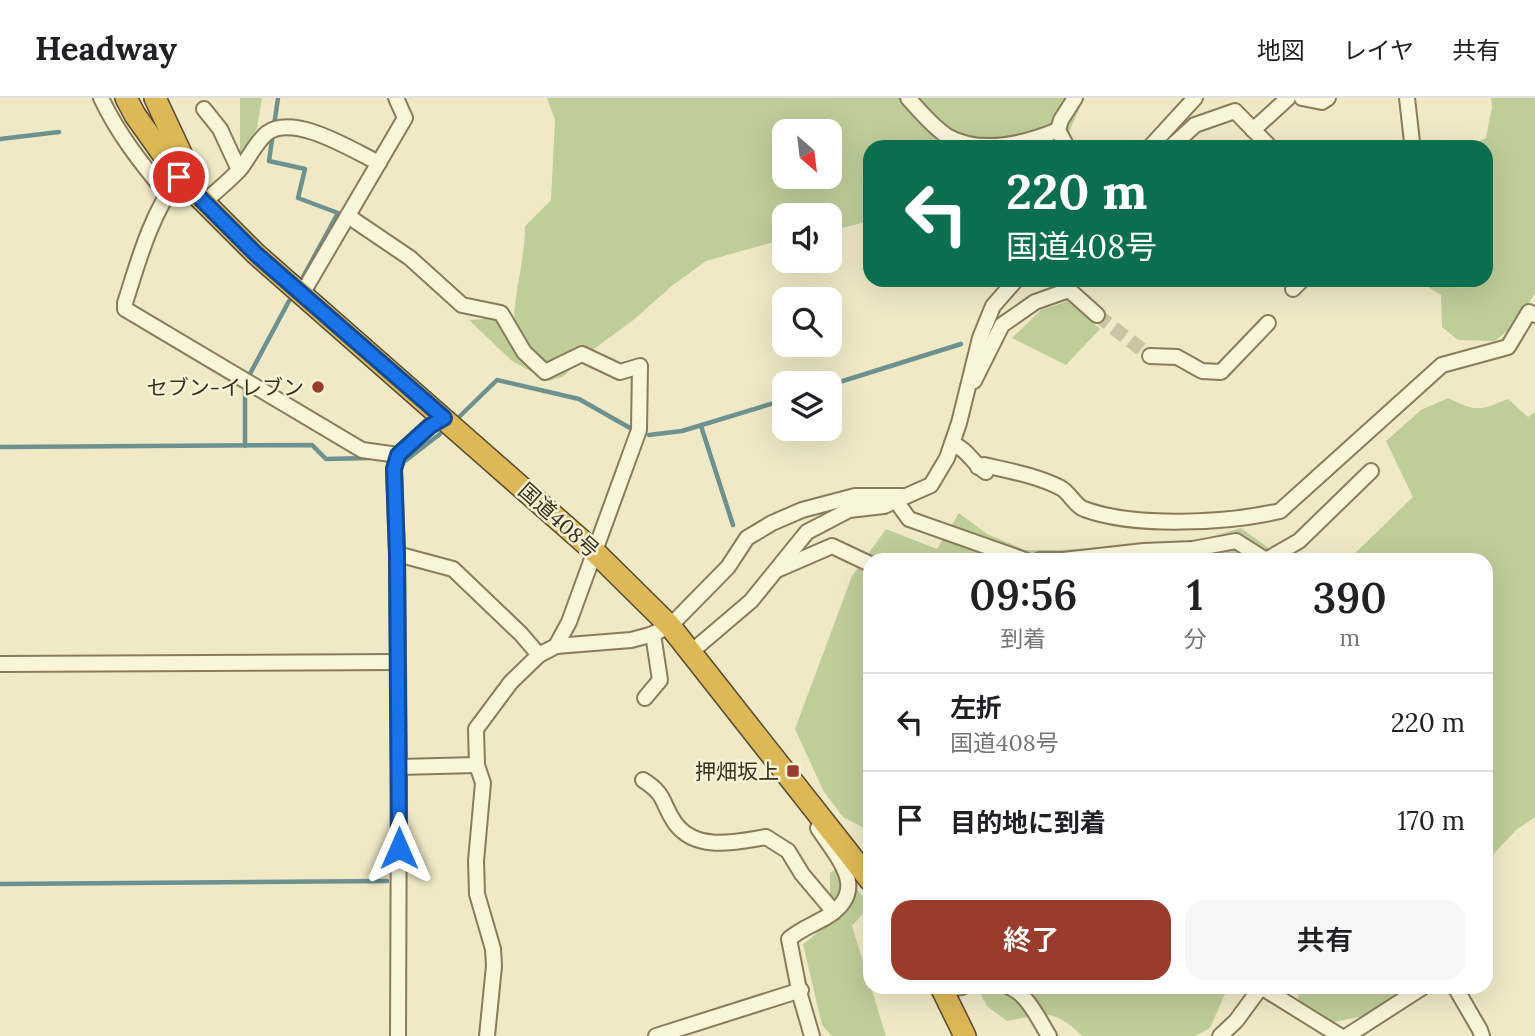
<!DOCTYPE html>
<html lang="ja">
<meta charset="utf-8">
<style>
body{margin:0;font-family:Lora,"Noto Sans JP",serif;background:#f6f6f6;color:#202124;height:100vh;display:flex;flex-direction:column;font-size:26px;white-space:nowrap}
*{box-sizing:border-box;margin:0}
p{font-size:23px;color:#757577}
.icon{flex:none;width:38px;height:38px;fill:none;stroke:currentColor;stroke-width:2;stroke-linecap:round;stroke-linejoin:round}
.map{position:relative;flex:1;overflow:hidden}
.side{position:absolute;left:863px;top:455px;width:630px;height:441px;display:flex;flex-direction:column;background:#fff;border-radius:21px;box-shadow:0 7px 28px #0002}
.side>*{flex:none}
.hud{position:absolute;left:863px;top:42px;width:630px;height:147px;border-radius:21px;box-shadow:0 7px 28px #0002;background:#0b6e4f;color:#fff;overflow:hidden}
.needle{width:46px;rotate:152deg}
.fabs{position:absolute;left:772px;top:21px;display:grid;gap:14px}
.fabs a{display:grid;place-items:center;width:70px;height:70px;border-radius:14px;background:#fff;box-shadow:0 7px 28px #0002;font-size:35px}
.pin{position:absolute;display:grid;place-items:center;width:60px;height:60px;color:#fff;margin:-30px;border:4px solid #fff;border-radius:50%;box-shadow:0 2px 7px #0007}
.me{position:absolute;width:77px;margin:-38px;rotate:0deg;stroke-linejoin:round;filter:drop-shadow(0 0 5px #0008)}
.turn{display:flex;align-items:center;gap:24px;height:147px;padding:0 28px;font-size:32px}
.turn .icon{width:91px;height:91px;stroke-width:2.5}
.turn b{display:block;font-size:49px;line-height:60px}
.eta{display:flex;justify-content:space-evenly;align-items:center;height:119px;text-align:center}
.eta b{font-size:42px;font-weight:600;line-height:49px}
.action{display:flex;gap:14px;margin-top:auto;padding:14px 28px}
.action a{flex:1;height:80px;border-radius:21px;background:#993c2b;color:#fff;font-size:28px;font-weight:600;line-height:80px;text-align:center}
.action a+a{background:#f6f6f6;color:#202124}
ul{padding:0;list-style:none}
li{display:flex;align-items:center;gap:21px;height:98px;padding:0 28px;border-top:2px solid #e0e0e0}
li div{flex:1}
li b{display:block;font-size:26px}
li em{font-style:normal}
header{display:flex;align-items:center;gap:42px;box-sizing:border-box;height:98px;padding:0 35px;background:#fff;border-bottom:2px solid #e0e0e0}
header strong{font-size:33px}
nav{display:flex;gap:38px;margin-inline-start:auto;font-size:24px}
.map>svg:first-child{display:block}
.green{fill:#bfcd99;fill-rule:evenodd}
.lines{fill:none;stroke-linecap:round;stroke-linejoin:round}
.stream{stroke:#6d918e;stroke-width:4.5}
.minor-tunnel{stroke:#cbc4a5;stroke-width:14;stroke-dasharray:14 7;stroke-linecap:butt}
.minor-casing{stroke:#8a7c5b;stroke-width:18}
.highway-casing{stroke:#58492f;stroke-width:24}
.minor{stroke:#f9f5d9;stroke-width:14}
.highway{stroke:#ddb857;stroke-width:21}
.route-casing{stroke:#114b97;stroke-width:18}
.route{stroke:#1a73e8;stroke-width:12}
.poi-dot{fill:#993c2b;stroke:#f6f2d5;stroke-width:2.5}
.labels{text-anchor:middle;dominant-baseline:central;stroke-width:5;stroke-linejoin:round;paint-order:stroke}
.poi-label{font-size:21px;fill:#3a301f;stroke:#f6f2d5;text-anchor:end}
.street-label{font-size:21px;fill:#3a301f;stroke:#f6f2d5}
</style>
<header>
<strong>Headway</strong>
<nav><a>地図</a><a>レイヤ</a><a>共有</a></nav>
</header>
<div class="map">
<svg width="1535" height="938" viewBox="0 0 1535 938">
<rect width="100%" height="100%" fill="#efe9c6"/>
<!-- green -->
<g class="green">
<polygon points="240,0 262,0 257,30 240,61"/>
<path d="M547,0H1084L1069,34L1052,49H870V123L830,133V117H784V141L706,163L673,187L632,223L587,256L564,278L549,283L512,263L469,222L514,219C516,188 525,159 525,128L551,102L555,22ZM784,33H830V79H784Z"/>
<polygon points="1491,0 1535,0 1535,195 1517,225 1495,243 1458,242 1442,229 1441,197 1417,182 1486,182 1486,49 1468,49 1486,40 1492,9"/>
<polygon points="1068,203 1100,231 1066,267 1012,240 1041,212"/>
<path d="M1448,300C1476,314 1479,313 1508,301L1528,319L1535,314V719L1516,732L1486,764V462H1348L1413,399L1386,343L1421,312Z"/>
<polygon points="959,415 987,436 1025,452 1060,452 1196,443 1241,430 1278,457 1280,462 870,462 870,733 843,719 824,694 795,631 852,478 886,431 937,451"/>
<path d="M839,769L870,807L852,828L886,938H832L822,927L803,846C833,826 830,807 830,775Z"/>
<path d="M977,889H1228L1210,930L1195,938H1082C1053,909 1044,916 1007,923L987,908Z"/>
<polygon points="1297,889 1401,889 1398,895 1364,918 1329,925 1301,921"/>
</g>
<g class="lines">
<!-- stream -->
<g class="stream">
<polyline points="278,0 269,63 305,71 298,100 338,115 303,179"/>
<polyline points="0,41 59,34"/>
<polyline points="830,287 961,246"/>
<polyline points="460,318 497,282 579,301 630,330"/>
<polyline points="701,328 733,427"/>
<polyline points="649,337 682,333 784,302"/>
<polyline points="245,348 245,285 289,203"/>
<polyline points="0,349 312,347 326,361 370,360"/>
<polyline points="401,366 440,336"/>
<polyline points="0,786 387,783"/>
</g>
<!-- minor-tunnel -->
<polyline class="minor-tunnel" points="1097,217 1150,258"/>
<defs>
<g id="minor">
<path d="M101,0C118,36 141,65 166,95"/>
<path d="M908,0C920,13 932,28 947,38C981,57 1024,46 1058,32"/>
<polyline points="1302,0 1322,4 1328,0"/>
<polyline points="1407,0 1412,44"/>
<polyline points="204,11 220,31 239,72"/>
<polyline points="1253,32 1288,0"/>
<polyline points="1067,49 1058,32 1061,22 1075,0"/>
<polyline points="1150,49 1195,0"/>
<polyline points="1171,49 1195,27 1235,13 1270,49"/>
<path d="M179,79C151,116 139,161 125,205V211L362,352L398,357"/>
<path d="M205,103C217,93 230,82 241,70C249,59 257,43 267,35C294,15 352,52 379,65"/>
<polyline points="348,118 410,160 462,207 501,215 524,254 545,274 582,256 620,274 640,268 639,332 569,524 556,548 539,557 511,584 476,631 477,667 483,685 476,763 477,796 493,851 494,868 487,938"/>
<polyline points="1293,191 1302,182"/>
<polyline points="302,196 405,20 396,0"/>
<polyline points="1150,258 1177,259 1202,273 1221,274 1268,225"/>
<polyline points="974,283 1002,227 1035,204 1069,192 1097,217"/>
<path d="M952,346C967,350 973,366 986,374"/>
<path d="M978,369L984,367C1010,373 1038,378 1061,390C1070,395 1075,408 1084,411C1134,430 1228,425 1280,413L1442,267L1508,249L1529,214L1535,217"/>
<polyline points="896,403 909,421 1025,462"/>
<polyline points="397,456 453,471 521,536 539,557"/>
<polyline points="1039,462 1063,462 1144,453 1193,451 1236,443 1266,462 1299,443 1371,373"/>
<polyline points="779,471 832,448 870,466"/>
<polyline points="556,548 631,542 650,537 670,528 728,469 747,440 772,425 802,412 855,398 902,398"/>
<polyline points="691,554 751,503 807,434 849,412 884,408 931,387 947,360 959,325 980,240 993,208 1016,182"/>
<polyline points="0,566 398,564"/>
<polyline points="645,600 660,582 653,536"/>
<polyline points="399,669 477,667"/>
<path d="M643,682C667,697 661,705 675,725C696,754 736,744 766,739L788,753L802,776L834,814"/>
<path d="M1009,889C1027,895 1039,922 1049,938"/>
<polyline points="1455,889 1480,932 1482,938"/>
<polyline points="943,891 962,889"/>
<polyline points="398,938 399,669 397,456 394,371 398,357 430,328 444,320"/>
<polyline points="656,938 801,892"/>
<path d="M812,938L800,897L789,841C800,831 815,826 828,818C870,791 837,760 818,730"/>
<polyline points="1220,938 1236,923 1261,889 1340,938"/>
<polyline points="1347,938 1423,889"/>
</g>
<g id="highway">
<polyline points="126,0 135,17 179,79 256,156 595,454 670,528 870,782"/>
<polyline points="155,0 194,83"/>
<polyline points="941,889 965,938"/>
</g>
</defs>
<!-- minor casing -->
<use href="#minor" class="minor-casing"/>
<!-- highway casing -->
<use href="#highway" class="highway-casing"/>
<!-- minor -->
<use href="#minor" class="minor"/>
<!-- highway -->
<use href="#highway" class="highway"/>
</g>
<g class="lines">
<defs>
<polyline id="route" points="179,79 256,156 444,320 430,328 398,357 394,371 397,456 399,750"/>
</defs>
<!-- route casing -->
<use href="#route" class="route-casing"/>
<!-- route -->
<use href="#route" class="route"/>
</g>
<!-- markers -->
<g class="poi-dot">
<circle cx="318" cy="289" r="7"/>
<rect x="786" y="666" width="14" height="14" rx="3.5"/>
</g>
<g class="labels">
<!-- poi labels -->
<g class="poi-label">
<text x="304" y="289">セブン-イレブン</text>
<text x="779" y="673">押畑坂上</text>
</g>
<!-- street labels -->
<g class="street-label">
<text transform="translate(559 422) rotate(42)">国道408号</text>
</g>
</g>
</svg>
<div class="fabs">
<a><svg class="needle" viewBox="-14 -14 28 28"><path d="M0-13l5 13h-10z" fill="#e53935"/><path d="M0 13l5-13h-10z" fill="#757577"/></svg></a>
<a><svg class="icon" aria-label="sound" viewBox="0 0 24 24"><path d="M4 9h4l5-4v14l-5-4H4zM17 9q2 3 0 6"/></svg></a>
<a><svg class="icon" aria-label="search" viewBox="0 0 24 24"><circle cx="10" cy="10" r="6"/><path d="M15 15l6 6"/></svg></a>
<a><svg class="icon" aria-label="layers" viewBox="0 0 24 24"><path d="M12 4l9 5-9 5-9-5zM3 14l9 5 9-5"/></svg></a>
</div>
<div class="pin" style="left:179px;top:79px;background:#d93025"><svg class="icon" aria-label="arrive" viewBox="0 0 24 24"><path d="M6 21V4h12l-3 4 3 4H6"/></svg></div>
<svg class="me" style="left:399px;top:750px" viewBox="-20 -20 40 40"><path d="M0-17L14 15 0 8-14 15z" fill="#1a73e8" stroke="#fff" stroke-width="4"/></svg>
<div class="hud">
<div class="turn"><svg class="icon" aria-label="left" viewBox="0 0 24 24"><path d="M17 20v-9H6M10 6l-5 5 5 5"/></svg><div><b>220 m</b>国道408号</div></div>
</div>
<section class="side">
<div class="eta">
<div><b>09:56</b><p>到着</p></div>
<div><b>1</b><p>分</p></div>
<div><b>390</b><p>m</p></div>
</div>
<ul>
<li><svg class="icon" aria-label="left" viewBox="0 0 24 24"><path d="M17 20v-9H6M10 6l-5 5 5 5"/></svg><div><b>左折</b><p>国道408号</p></div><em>220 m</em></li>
<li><svg class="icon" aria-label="arrive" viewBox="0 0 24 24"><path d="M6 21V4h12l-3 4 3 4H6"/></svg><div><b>目的地に到着</b></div><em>170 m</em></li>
</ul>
<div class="action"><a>終了</a><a>共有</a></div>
</section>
</div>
